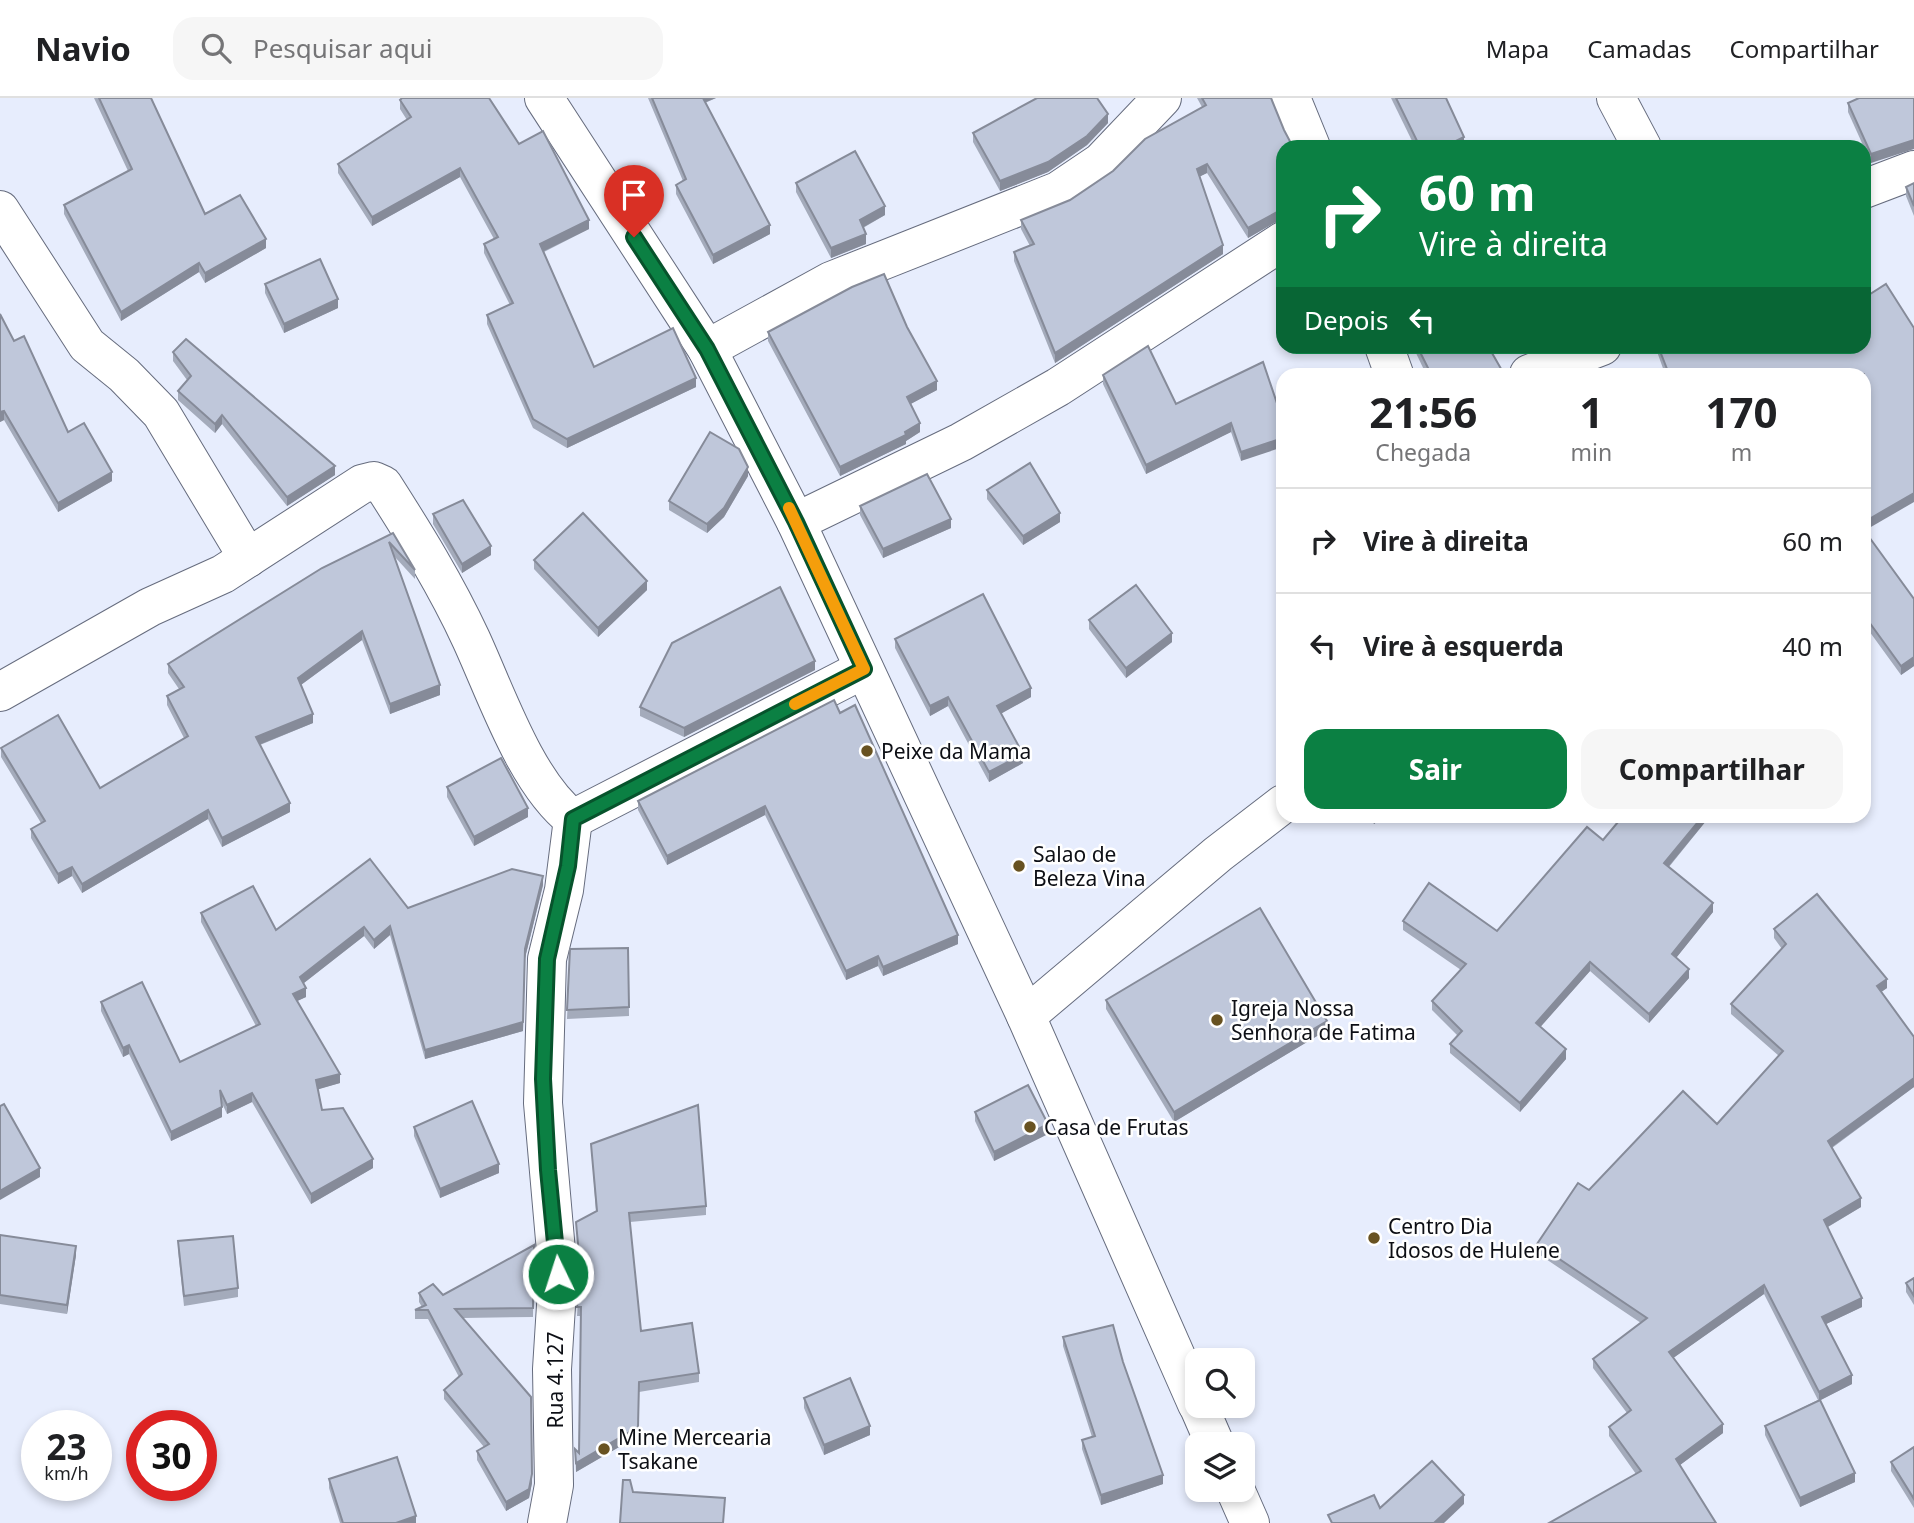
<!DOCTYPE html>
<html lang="pt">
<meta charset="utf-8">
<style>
body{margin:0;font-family:"Noto Sans",sans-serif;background:#f6f6f6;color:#202124;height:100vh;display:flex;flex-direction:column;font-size:26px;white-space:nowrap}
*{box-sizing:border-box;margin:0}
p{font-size:23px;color:#757577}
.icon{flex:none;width:38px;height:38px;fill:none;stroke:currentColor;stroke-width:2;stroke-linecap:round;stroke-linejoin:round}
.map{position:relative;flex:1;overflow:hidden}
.sheet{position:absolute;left:1276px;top:270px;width:595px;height:455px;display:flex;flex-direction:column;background:#fff;border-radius:21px;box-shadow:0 4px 10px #0003}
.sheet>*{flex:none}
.top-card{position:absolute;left:1276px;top:42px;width:595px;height:214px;border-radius:21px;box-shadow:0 4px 10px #0003;background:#0b8043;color:#fff;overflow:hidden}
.tools{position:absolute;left:1185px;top:1250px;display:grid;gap:14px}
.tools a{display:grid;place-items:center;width:70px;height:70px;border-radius:14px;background:#fff;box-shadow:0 4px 10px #0003;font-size:35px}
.speed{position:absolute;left:21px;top:1312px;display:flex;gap:14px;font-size:35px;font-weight:700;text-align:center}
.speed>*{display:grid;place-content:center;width:91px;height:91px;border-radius:50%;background:#fff;box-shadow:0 4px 10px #0003;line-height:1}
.speed small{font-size:18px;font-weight:400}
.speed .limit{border:10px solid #d22;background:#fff;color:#111}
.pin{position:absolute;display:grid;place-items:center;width:60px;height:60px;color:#fff;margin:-72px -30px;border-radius:50% 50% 50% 0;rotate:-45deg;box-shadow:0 0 7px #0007}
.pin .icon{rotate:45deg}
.me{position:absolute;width:77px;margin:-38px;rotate:356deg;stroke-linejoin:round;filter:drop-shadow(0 0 5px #0008)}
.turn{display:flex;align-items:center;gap:24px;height:147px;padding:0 28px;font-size:32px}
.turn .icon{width:91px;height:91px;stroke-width:2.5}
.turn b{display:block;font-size:49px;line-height:60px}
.then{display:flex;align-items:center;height:66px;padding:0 28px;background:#0003;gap:14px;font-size:26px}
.eta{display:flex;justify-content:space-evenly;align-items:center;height:119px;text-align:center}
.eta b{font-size:42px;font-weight:700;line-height:49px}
.primary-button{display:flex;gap:14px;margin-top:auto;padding:14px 28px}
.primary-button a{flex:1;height:80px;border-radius:21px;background:#0b8043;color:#fff;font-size:28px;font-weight:700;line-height:80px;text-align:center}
.primary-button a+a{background:#f6f6f6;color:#202124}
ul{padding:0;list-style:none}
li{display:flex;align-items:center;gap:21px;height:105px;padding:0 28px;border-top:2px solid #e0e0e0}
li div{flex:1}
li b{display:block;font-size:26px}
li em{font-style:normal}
header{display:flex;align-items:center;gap:42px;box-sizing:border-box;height:98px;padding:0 35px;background:#fff;border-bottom:2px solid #e0e0e0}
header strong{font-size:33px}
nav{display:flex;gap:38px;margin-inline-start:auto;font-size:24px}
.search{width:490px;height:63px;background:#f6f6f6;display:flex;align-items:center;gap:18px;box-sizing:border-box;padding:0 24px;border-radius:21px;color:#757577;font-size:26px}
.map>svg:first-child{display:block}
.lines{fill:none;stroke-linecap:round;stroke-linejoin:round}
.street-casing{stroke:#666c7e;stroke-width:40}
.secondary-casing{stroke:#666c7e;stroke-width:40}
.street{stroke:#fff;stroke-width:38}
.secondary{stroke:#fff;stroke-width:38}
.wall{fill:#a4abbb}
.shaded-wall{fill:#868b99}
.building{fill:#bfc7da;stroke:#868b99;stroke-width:2}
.route-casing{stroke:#07532c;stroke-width:18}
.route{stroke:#0b8043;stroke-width:12}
.slow{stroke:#f59e0b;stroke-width:12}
.poi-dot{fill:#685221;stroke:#fff;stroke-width:2.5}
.labels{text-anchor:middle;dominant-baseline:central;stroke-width:5;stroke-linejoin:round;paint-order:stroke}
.poi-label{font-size:21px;fill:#0d0f15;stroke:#fff;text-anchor:start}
.street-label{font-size:21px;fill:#0d0f15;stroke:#fff}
</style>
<header>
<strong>Navio</strong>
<div class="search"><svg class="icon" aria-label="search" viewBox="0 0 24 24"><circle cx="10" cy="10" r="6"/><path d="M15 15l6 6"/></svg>Pesquisar aqui</div>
<nav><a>Mapa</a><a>Camadas</a><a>Compartilhar</a></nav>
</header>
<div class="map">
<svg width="1914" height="1425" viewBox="0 0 1914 1425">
<rect width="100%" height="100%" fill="#e7edfd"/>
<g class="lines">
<defs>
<g id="street">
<polyline points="1291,0 1311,49"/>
<polyline points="1616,0 1642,49"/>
<polyline points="1864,91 1914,72"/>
<polyline points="0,112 87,247 124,277 161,315 248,460"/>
<polyline points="1384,248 1394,276"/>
<polyline points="707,251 831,183 1058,93 1101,64 1162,0"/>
<polyline points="1529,276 1602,248"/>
<polyline points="796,424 961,344 1058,289 1283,143"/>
<path d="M0,594L150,509L223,476L362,386L374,383L383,387C415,437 446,487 471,541C496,595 526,685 573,721"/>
<polyline points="573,721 864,571"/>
<polyline points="1026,918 1218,756 1283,706"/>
<polyline points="547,1425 554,1387 552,1271 558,1176 543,1005 547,861 564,792 573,721"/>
</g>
<g id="secondary">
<polyline points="544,0 707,251 796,424 1026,918 1197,1306"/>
<polyline points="1198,1307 1215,1346"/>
<polyline points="1235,1391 1250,1425"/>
</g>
</defs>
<!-- street casing -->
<use href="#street" class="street-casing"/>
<!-- secondary casing -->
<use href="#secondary" class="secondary-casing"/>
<!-- street -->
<use href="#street" class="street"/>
<!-- secondary -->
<use href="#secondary" class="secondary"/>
</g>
<!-- wall -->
<g class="wall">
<polygon points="94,0 151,0 205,116 266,150 205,185 199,174 121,223 64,116 64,107 128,73"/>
<polygon points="648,0 716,0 705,5 770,136 713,166 676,96 676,87 683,83"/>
<polygon points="1197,0 1271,0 1283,49 1283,122 1281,121 1248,140 1207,75 1200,78 1223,156 1055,265 1014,163 1014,154 1030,148 1021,131 1021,122 1070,102 1113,73 1202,9"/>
<polygon points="1391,0 1446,0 1464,48 1462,49 1415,49"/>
<polygon points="1914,0 1871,65 1848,14 1848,5"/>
<polygon points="400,2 519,46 589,131 544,154 594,269 696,289 567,350 533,330 487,226 487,217 510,207 484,155 484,146 494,141 460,79 372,128 338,75 338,66 407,22 400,11"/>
<polygon points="1108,25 1087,47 1048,74 1000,93 973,44 973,35"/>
<polygon points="796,85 885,117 863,130 866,146 831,160 796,94"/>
<polygon points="1914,85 1914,118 1906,98 1906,89"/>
<polygon points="265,186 338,210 284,235 265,195"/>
<polygon points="0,216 14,243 68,334 112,383 58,414 4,322 0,324"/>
<polygon points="907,229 937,292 910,306 920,334 906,343 906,346 840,378 768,243 768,234"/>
<polygon points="1415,248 1488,248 1504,276 1426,276 1415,253"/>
<polygon points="1655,248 1864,248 1865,433 1914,501 1914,568 1901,577 1864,526 1864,276 1665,276"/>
<polygon points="173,254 335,377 287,408 222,326 215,335 178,302 178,293 187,282 173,263"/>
<polygon points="1263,264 1241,363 1231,334 1146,376 1103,286 1103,277 1176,306"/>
<polygon points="748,378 724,419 707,435 669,412 669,403"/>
<polygon points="987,392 1060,424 1023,447 987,401"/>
<polygon points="860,408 951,430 883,460 860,417"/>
<polygon points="433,416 491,457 462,475 433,426"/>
<polygon points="393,435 415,472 415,481 394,458 440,597 390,616 362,542 301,587 313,625 260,647 290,714 222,749 208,721 82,795 72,778 58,786 31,740 31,731 41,725 1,659 1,650 100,690 184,640 167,607 167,598 179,591 168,575 168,566"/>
<polygon points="534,462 647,492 598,539 534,471"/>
<polygon points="1089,522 1172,544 1126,580 1089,531"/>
<polygon points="895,541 1031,599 1001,615 1023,665 989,684 948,608 930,618 895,550"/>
<polygon points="815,572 684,639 640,618 640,609"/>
<polygon points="834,602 958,846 883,878 878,868 846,882 765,717 667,767 638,712 638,703"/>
<polygon points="447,689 528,719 474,748 447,699"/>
<polygon points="1367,718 1384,718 1374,726"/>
<polygon points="1706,718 1706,723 1669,769 1713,814 1676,860 1689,880 1649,925 1590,873 1540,929 1566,961 1520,1014 1450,955 1450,946 1458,938 1432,912 1432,903 1461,872 1403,832 1403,823 1497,833 1603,742"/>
<polygon points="543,787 525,860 523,933 425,961 390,837 374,851 364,838 304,885 306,899 297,903 340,985 318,991 322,1012 373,1070 311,1106 252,1004 227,1016 221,1003 222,1019 171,1043 129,956 123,959 101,913 101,904 180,964 256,928 201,824 201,815 276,832"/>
<polygon points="1774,831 1887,890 1881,894 1914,989 1832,1050 1861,1109 1828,1129 1862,1209 1826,1226 1852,1286 1820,1302 1855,1384 1800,1409 1765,1337 1765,1328 1818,1302 1764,1196 1673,1260 1723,1335 1680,1367 1636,1376 1609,1338 1609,1329 1627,1315 1593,1270 1593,1261 1641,1225 1537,1155 1537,1146 1589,1092 1717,1026 1779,958 1731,916 1731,906 1782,851 1774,840"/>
<polygon points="628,850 629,918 567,921 570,851"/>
<polygon points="1106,902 1327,932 1174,1024 1106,911"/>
<polygon points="975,1014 1048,1036 994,1063 975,1023"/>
<polygon points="414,1029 499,1075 440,1100 414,1038"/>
<polygon points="591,1046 706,1108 706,1117 630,1124 641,1233 699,1275 699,1284 639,1294 638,1338 576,1374 575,1351 579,1355 581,1218 577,1218 580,1173 576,1124 596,1113"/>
<polygon points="0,1137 76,1157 67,1216 0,1206"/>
<polygon points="178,1143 238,1190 238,1199 184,1208 178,1152"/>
<polygon points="534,1147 533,1219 463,1220 532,1385 529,1400 506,1413 477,1362 477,1353 484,1349 444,1301 444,1292 459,1279 428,1221 415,1221 415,1212 422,1209 419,1204 419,1195 443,1197"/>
<polygon points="1914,1180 1914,1207 1906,1194 1906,1185"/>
<polygon points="1063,1239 1163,1386 1101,1407 1082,1351 1082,1342 1092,1339 1063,1248"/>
<polygon points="804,1300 870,1337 824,1357 804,1310"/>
<polygon points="1914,1349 1914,1410 1891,1373 1891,1364"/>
<polygon points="329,1381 416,1425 340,1425 329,1390"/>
</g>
<!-- shaded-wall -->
<g class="shaded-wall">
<polygon points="701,0 716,0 701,6"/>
<polygon points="1108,16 1108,25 1087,47 1048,74 1000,93 1000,83"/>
<polygon points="1464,39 1464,48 1462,49 1444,49"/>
<polygon points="1914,42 1914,51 1871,65 1871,56"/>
<polygon points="1207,66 1207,75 1197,80 1197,71"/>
<polygon points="460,70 460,79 372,128 372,119"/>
<polygon points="885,108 885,117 860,131 860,122"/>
<polygon points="1281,112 1281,121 1248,140 1248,130"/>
<polygon points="589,122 589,131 540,155 540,146"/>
<polygon points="770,127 770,136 713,166 713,157"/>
<polygon points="866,136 866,146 831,160 831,150"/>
<polygon points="266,141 266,150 205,185 205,175"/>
<polygon points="1223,147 1223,156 1055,265 1055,255"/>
<polygon points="199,165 199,174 121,223 121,214"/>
<polygon points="338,201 338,210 284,235 284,226"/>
<polygon points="696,280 696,289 567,350 567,341"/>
<polygon points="937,283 937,292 907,308 907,299"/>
<polygon points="4,313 4,322 0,324 0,314"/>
<polygon points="222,317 222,326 215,335 215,326"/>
<polygon points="920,325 920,334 906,343 906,346 840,378 840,369 905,334"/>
<polygon points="1231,325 1231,334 1146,376 1146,367"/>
<polygon points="1283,340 1283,349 1241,363 1241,354"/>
<polygon points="335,368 335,377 287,408 287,399"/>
<polygon points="748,369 748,378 724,419 707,435 707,426"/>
<polygon points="112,374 112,383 58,414 58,405"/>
<polygon points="1914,395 1914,404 1864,433 1864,424"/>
<polygon points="1060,415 1060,424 1023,447 1023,438"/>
<polygon points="951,421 951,430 883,460 883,451"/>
<polygon points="491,448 491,457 462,475 462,466"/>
<polygon points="647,483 647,492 598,539 598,530"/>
<polygon points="362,533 362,542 298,589 298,580"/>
<polygon points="1172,535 1172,544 1126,580 1126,570"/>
<polygon points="1914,559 1914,568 1901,577 1901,568"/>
<polygon points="815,563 815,572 684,639 684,630"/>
<polygon points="440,587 440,597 390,616 390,606"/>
<polygon points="1031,590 1031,599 997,618 997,608"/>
<polygon points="948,599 948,608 930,618 930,608"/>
<polygon points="313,616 313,625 256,648 256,639"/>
<polygon points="1023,656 1023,665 989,684 989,674"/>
<polygon points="290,705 290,714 222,749 222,740"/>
<polygon points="765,708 765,717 667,767 667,758"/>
<polygon points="528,710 528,719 474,748 474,739"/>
<polygon points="208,712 208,721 82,795 82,786"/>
<polygon points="1374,718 1384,718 1374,726"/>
<polygon points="1703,718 1706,718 1706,723 1664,774 1664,765"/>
<polygon points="72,769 72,778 58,786 58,776"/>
<polygon points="543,778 543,787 525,860 523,933 425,961 425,952 525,851"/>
<polygon points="1713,805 1713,814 1672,865 1672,856"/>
<polygon points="390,828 390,837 374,851 374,842"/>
<polygon points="364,829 364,838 300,888 300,879"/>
<polygon points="958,837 958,846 883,878 883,869"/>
<polygon points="878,858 878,868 846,882 846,873"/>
<polygon points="1590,864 1590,873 1536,934 1536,925"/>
<polygon points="1689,871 1689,880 1649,925 1649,916"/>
<polygon points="1887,881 1887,890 1877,897 1877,888"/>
<polygon points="306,890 306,899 293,905 293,896"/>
<polygon points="1327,923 1327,932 1174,1024 1174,1014"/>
<polygon points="129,947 129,956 123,959 123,950"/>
<polygon points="1566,951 1566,961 1520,1014 1520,1005"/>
<polygon points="340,976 340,985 316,992 316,982"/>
<polygon points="1914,980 1914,989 1828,1052 1828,1043"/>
<polygon points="252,995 252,1004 227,1016 227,1007"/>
<polygon points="222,1009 222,1019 171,1043 171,1034"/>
<polygon points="1048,1026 1048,1036 994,1063 994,1054"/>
<polygon points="373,1061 373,1070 311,1106 311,1096"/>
<polygon points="499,1066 499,1075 440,1100 440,1091"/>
<polygon points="40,1070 40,1079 0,1102 0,1093"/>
<polygon points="1861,1100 1861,1109 1824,1131 1824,1122"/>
<polygon points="76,1148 76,1157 67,1216 67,1207"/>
<polygon points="1764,1187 1764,1196 1669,1263 1669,1254"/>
<polygon points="1862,1200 1862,1209 1822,1228 1822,1219"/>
<polygon points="1852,1277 1852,1286 1819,1303 1819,1294"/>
<polygon points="639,1284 638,1338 576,1374 576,1365"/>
<polygon points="1723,1326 1723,1335 1676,1370 1676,1361"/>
<polygon points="870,1328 870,1337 824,1357 824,1347"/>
<polygon points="1855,1375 1855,1384 1800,1409 1800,1400"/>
<polygon points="532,1376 532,1385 529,1400 506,1413 506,1404"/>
<polygon points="1163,1377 1163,1386 1101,1407 1101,1397"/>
<polygon points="1464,1397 1464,1406 1444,1425 1434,1425"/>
<polygon points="416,1418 416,1425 396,1425"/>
</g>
<!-- building -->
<g class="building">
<polygon points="99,0 151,0 205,116 240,97 266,141 205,175 199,165 121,214 64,107 132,71"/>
<polygon points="402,0 489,0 519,46 543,33 589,122 540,146 594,269 673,230 696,280 567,341 533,321 487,217 513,205 484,146 498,139 460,70 372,119 338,66 411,19 400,2"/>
<polygon points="652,0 703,0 770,127 713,157 676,87 686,81"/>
<polygon points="1037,0 1097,0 1108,16 1087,38 1048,64 1000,83 973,35"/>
<polygon points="1202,0 1271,0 1284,32 1293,49 1283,49 1283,113 1281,112 1248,130 1207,66 1197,71 1223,147 1055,255 1014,154 1034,146 1021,122 1070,102 1113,73 1145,41 1206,7"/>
<polygon points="1396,0 1446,0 1464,39 1444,49 1420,49"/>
<polygon points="1859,0 1914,0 1914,42 1871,56 1848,5"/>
<polygon points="855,53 885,108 860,122 866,136 831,150 796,85"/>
<polygon points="1914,85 1914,108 1906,89"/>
<polygon points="320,161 338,201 284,226 265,186"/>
<polygon points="884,176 907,229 937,283 907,299 920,325 905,334 906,337 840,369 768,234 852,189"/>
<polygon points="1886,186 1914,230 1914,395 1864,424 1864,276 1669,276 1658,248 1864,248 1864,200"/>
<polygon points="0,216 14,243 24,238 68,334 84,325 112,374 58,405 4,313 0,314"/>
<polygon points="186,241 335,368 287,399 222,317 215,326 178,293 191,278 173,254"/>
<polygon points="1148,248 1176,306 1263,264 1283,323 1283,340 1241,354 1231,325 1146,367 1103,277"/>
<polygon points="1417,248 1488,248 1504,276 1431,276"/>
<polygon points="710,334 739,351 748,369 724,410 707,426 669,403"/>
<polygon points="1030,365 1060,415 1023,438 987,392"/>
<polygon points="927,376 951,421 883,451 860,408"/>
<polygon points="463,402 491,448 462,466 433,416"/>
<polygon points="583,415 647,483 598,530 534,462"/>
<polygon points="1864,432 1914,501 1914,559 1901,568 1864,517"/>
<polygon points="393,435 415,472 389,444 440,587 390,606 362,533 298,580 313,616 256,639 290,705 222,740 208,712 82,786 72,769 58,776 31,731 45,723 1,650 58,617 100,690 188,638 167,598 184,589 168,566 322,470"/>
<polygon points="1136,487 1172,535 1126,570 1089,522"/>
<polygon points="780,489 815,563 684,630 640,609 672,545"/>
<polygon points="983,496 1031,590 997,608 1023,656 989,674 948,599 930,608 895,541"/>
<polygon points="834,602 840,615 855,607 958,837 883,869 878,858 846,873 765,708 667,758 638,703"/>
<polygon points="501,660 528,710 474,739 447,689"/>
<polygon points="1623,718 1703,718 1664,765 1713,805 1672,856 1689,871 1649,916 1590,864 1536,925 1566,951 1520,1005 1450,946 1462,933 1432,903 1466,866 1403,823 1429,785 1497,833 1587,729 1603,742"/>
<polygon points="370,761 408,810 512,771 543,778 525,851 523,924 425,952 390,828 374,842 364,829 300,879 306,890 293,896 340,976 316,982 322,1012 343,1010 373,1061 311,1096 252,995 227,1007 220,992 222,1009 171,1034 129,947 123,950 101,904 142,884 180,964 260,926 201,815 253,788 276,832"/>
<polygon points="1817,796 1887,881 1877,888 1914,939 1914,980 1828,1043 1861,1100 1824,1122 1862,1200 1822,1219 1852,1277 1819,1294 1764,1187 1669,1254 1723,1326 1676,1361 1716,1425 1549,1425 1641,1373 1609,1329 1631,1312 1593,1261 1647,1220 1537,1146 1578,1085 1589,1092 1683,993 1717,1026 1783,953 1731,906 1786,846 1774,831"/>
<polygon points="1260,810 1327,923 1174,1014 1106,902"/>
<polygon points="628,850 629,909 567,912 570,851"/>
<polygon points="1028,987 1048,1026 994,1054 975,1014"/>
<polygon points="472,1003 499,1066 440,1091 414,1029"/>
<polygon points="4,1006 40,1070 0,1093 0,1008"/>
<polygon points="698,1007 706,1108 629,1115 641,1233 692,1225 699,1275 639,1284 638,1329 576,1365 575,1351 579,1355 581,1209 577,1209 580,1168 576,1124 597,1113 591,1046"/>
<polygon points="0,1137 76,1148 67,1207 0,1197"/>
<polygon points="233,1138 238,1190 184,1198 178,1143"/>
<polygon points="534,1147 533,1210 455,1211 531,1299 532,1376 529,1391 506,1404 477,1353 489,1346 444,1292 462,1276 428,1212 415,1212 426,1207 419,1195 433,1186 443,1197"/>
<polygon points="1914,1180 1914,1198 1906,1185"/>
<polygon points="1113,1227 1123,1264 1163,1377 1101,1397 1082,1342 1095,1338 1063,1239"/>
<polygon points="850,1280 870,1328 824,1347 804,1300"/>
<polygon points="1820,1302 1855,1375 1800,1400 1765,1328"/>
<polygon points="1914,1349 1914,1401 1891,1364"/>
<polygon points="397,1359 416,1418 396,1425 343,1425 329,1381"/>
<polygon points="1432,1363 1464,1397 1434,1425 1332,1425 1328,1417 1374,1397 1380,1410"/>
<polygon points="623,1382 630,1382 633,1394 725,1400 723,1425 620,1425"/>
</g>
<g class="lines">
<defs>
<polyline id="route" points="558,1176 548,1072 543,981 547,861 568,768 573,721 864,571 796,424 707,251 634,139"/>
</defs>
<!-- route casing -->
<use href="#route" class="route-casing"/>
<!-- route -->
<use href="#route" class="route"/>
<!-- slow -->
<polyline class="slow" points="789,410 864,571 795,606"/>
</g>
<!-- markers -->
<g class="poi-dot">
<circle cx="867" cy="653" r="7"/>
<circle cx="1019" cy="768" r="7"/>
<circle cx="1217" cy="922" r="7"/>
<circle cx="1030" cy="1029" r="7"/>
<circle cx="1374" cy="1140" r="7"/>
<circle cx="604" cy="1351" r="7"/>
</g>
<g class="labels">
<!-- poi labels -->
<g class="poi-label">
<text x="881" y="653">Peixe da Mama</text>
<text x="1033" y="756">Salao de<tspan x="1033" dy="24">Beleza Vina</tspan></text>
<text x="1231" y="910">Igreja Nossa<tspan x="1231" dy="24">Senhora de Fatima</tspan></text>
<text x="1044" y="1029">Casa de Frutas</text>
<text x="1388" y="1128">Centro Dia<tspan x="1388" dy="24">Idosos de Hulene</tspan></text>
<text x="618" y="1339">Mine Mercearia<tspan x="618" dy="24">Tsakane</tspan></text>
</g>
<!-- street labels -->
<g class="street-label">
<text transform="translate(555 1282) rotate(-90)">Rua 4.127</text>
</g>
</g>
</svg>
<div class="tools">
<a><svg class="icon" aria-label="search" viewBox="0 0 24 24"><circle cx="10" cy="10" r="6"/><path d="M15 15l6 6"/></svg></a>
<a><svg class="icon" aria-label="layers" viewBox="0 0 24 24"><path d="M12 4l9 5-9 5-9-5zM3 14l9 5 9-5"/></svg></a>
</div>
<div class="speed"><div>23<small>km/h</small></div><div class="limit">30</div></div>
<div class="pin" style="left:634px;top:139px;background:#d93025"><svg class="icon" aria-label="arrive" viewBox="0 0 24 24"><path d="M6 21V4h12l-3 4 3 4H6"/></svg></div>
<svg class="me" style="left:558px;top:1176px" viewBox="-20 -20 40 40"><circle r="17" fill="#0b8043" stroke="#fff" stroke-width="3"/><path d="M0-11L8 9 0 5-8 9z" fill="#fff"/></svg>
<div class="top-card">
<div class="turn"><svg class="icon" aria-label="right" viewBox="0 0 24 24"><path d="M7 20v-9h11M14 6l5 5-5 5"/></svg><div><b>60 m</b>Vire à direita</div></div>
<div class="then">Depois<svg class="icon" aria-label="left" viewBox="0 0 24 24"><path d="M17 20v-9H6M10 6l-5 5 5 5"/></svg></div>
</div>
<section class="sheet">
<div class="eta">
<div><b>21:56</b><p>Chegada</p></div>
<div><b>1</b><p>min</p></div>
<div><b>170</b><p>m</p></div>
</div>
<ul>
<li><svg class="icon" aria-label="right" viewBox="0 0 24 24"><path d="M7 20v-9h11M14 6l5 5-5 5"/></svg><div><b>Vire à direita</b></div><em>60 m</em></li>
<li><svg class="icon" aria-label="left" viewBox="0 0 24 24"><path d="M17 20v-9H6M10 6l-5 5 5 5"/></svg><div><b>Vire à esquerda</b></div><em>40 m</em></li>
</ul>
<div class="primary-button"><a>Sair</a><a>Compartilhar</a></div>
</section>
</div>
